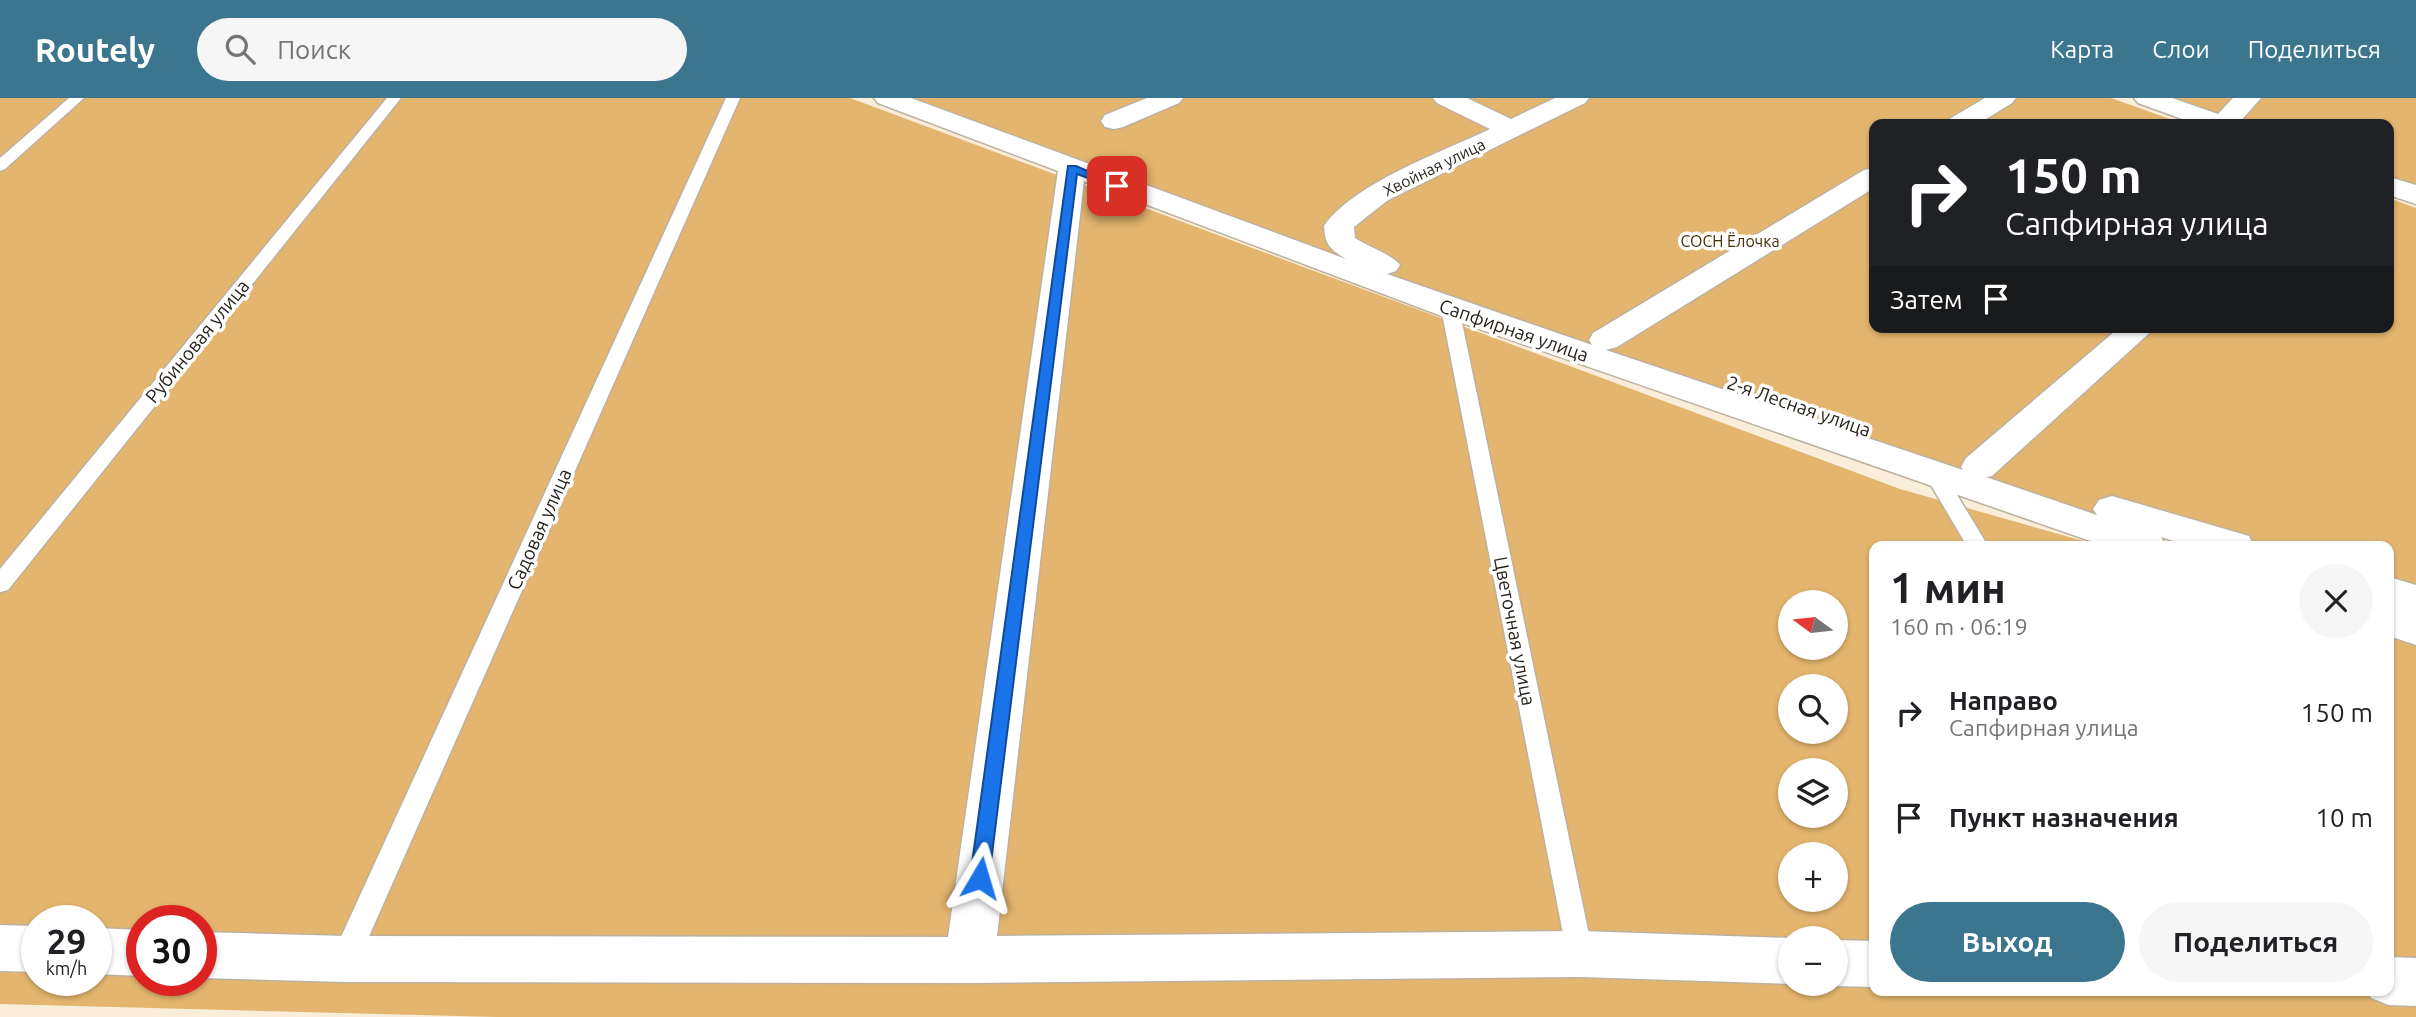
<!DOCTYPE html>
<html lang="ru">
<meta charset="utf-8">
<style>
body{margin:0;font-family:Ubuntu,sans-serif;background:#f6f6f6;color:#202124;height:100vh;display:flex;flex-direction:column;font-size:26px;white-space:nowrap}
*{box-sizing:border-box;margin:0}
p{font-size:23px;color:#757577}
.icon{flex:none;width:38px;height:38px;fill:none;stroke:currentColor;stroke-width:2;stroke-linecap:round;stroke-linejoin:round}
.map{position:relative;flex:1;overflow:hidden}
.panel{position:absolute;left:1869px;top:443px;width:525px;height:455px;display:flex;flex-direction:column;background:#fff;border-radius:14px;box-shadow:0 2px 5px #0004}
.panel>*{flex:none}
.guide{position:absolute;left:1869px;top:21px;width:525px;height:214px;border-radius:14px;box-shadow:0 2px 5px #0004;background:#202124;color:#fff;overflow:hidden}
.needle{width:46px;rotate:285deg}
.tools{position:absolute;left:1778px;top:492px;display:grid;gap:14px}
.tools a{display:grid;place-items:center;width:70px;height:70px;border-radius:50%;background:#fff;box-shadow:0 2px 5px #0004;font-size:35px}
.speed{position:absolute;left:21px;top:807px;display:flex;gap:14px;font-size:35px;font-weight:700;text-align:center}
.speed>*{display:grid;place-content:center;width:91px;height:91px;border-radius:50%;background:#fff;box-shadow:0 2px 5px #0004;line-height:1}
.speed small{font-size:18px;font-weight:400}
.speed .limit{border:10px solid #d22;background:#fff;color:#111}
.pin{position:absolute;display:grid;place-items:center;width:60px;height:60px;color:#fff;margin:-30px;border-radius:14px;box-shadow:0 4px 10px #0006}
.me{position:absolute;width:77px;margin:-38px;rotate:7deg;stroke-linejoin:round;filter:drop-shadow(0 0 5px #0008)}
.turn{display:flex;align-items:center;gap:24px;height:147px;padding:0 21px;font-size:32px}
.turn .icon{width:91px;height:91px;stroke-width:2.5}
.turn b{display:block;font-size:49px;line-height:60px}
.then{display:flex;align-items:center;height:66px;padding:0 21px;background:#0003;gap:14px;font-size:26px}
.round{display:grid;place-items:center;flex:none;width:74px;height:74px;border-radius:37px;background:#f6f6f6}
.headline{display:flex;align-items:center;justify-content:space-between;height:119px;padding:0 21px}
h1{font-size:42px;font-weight:700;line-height:52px}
.cta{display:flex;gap:14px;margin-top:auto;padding:14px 21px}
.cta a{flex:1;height:80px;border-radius:42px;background:#3b768e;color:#fff;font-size:28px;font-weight:700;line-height:80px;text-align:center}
.cta a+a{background:#f6f6f6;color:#202124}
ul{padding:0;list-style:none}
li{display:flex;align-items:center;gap:21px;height:105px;padding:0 21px}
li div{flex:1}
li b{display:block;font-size:26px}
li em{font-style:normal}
header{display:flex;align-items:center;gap:42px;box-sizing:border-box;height:98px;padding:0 35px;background:#3b768e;color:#fff}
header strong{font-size:33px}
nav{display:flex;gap:38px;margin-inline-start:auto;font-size:24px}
.search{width:490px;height:63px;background:#f6f6f6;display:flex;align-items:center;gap:18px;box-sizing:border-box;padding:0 24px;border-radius:38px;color:#757577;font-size:26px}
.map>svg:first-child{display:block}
.green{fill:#e3b56e;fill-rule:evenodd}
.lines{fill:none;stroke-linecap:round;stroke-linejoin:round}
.lane-casing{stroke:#bdb19e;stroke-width:3}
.street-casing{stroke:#bdb19e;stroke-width:3}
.lane{fill:#fff;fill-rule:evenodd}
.street{fill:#fff;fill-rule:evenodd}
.route{fill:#1a73e8;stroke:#114b97;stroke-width:2}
.labels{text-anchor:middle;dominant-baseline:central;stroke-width:7;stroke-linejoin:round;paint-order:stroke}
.far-street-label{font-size:16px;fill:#241f19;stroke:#fff}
.far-park-label{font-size:16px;fill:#462f05;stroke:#fff}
.street-label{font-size:19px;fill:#241f19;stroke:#fff}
</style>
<header>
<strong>Routely</strong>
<div class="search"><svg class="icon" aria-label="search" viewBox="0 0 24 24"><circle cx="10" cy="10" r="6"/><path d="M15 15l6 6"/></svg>Поиск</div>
<nav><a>Карта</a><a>Слои</a><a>Поделиться</a></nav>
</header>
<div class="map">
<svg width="2416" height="919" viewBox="0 0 2416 919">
<rect width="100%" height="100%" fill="#faedda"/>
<!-- green -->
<g class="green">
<path d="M0,0H850L1900,391L2101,448H1874V892H2389V530L2416,537V919H496L0,906ZM1790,504H1836V550H1790ZM1790,588H1836V634H1790ZM1790,672H1836V718H1790ZM1790,756H1836V802H1790ZM37,822H96V882H37ZM142,822H201V882H142ZM1790,840H1836V886H1790Z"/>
<polygon points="905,0 2111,0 2184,26 1874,26 1874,229 2389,229 2389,100 2416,110 2416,514 2389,506 2389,448 2196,448 2036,400 1311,149"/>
<polygon points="2163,0 2416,0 2416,89 2389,79 2389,26 2238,26"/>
</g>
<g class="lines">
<defs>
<g id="lane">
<polygon points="69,0 84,0 5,71 0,73 0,60"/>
<polygon points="387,0 401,0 8,492 0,494 0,471"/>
<polygon points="726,0 740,0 355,870 345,874 335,870 331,861 335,852"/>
<polygon points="1450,205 1459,210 1593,856 1590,865 1580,869 1570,865 1567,856 1441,210"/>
<polygon points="1935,370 1942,372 1988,448 1967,448 1925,377 1928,372"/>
</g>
<g id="street">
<path d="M874,0H911L1346,161C1330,151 1325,147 1324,128C1354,85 1442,54 1490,31L1437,5L1433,0H1467L1511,21L1555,0H1589L1585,5L1388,102L1354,129L1355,140C1367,148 1393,157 1400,167L1396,173L1387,176L1592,247L1589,242L1593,235L1864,72L1874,70V90L1617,249L1606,252L1963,372L1961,369L1966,360L2120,229H2156L1992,378L1986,379L2097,417L2093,411L2099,402L2112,398L2249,438L2254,448H2189L2161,439L2166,448H2105L1439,217L1084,83L997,838L1580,833L1790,840L1792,886L1580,879L969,885L345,884L201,880V834L345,838L948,839L1058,73L878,5Z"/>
<polygon points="1147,0 1183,0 1179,5 1123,29 1114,31 1105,29 1101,23 1105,17"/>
<polygon points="1985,0 2016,0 2012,5 1978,26 1947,26 1951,20"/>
<polygon points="2134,0 2172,0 2218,16 2233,0 2261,0 2238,26 2196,26 2138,5"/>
<polygon points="2389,79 2416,87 2416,106 2389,97"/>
<polygon points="2389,479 2416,487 2416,547 2389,538"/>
<polygon points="0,827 37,828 37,874 0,873"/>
<polygon points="96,830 142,832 142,878 96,876"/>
<polygon points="1836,842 1874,843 1874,889 1836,888 1829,886 1836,886"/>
<polygon points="2389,859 2416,860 2416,908 2389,907 2371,900 2368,892 2389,892"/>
</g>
</defs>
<!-- lane casing -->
<use href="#lane" class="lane-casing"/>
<!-- street casing -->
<use href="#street" class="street-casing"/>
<!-- lane -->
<use href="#lane" class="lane"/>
<!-- street -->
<use href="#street" class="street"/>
</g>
<!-- route -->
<polygon class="route" points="1068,68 1076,68 1123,88 1117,91 1077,76 989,780 987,786 980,789 973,786 970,780"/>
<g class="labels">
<!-- far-street labels -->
<g class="far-street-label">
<text transform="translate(1434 69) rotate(-26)">Хвойная улица</text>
</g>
<!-- far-park labels -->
<g class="far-park-label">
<text x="1730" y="143">СОСН Ёлочка</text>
</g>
<!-- street labels -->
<g class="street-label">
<text transform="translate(1514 232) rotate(19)">Сапфирная улица</text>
<text transform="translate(197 243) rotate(-51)">Рубиновая улица</text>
<text transform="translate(1799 308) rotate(19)">2-я Лесная улица</text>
<text transform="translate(539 431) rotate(-66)">Садовая улица</text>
<text transform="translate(1515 533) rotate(79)">Цветочная улица</text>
</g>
</g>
</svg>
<div class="tools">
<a><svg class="needle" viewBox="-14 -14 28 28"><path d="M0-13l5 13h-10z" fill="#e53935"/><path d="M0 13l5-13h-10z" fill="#757577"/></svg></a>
<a><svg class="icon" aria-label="search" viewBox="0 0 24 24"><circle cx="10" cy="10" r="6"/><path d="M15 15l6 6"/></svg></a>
<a><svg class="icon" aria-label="layers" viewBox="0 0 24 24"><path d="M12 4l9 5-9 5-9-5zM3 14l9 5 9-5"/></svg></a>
<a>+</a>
<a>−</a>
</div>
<div class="speed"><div>29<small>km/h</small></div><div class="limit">30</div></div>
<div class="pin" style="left:1117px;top:88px;background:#d93025"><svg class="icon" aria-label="arrive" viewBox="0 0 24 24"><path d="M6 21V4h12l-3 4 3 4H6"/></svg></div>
<svg class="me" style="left:980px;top:780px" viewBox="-20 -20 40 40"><path d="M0-17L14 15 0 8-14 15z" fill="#1a73e8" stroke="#fff" stroke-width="4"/></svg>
<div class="guide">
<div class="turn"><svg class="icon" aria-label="right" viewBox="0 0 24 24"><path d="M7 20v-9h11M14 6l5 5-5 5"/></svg><div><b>150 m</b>Сапфирная улица</div></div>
<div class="then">Затем<svg class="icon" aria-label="arrive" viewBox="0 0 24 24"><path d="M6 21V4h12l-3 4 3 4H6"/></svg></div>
</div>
<section class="panel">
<div class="headline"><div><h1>1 мин</h1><p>160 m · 06:19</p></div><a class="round"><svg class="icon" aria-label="close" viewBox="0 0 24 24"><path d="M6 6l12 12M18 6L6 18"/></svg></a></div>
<ul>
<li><svg class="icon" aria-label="right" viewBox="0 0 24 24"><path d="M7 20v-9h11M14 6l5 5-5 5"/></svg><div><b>Направо</b><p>Сапфирная улица</p></div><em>150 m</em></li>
<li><svg class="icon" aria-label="arrive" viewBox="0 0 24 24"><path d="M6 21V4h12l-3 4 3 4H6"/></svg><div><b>Пункт назначения</b></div><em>10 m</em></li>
</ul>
<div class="cta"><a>Выход</a><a>Поделиться</a></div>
</section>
</div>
